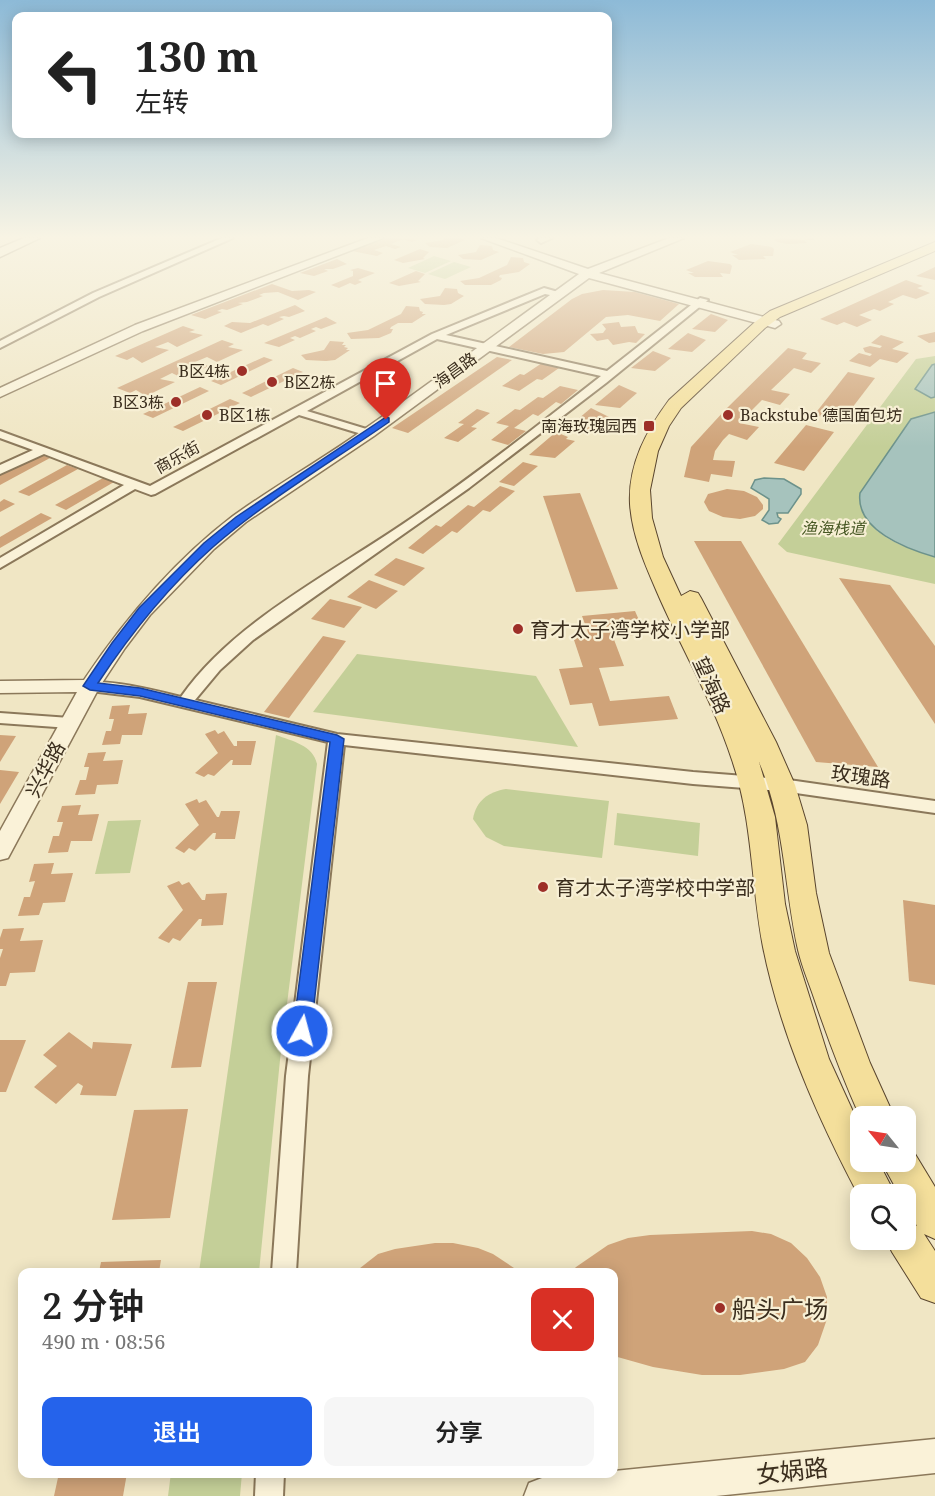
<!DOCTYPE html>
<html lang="zh">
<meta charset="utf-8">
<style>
body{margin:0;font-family:"Noto Serif","Noto Sans SC",serif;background:#f6f6f6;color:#222;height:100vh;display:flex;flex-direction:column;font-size:22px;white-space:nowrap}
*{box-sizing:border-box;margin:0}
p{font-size:20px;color:#767676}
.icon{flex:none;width:33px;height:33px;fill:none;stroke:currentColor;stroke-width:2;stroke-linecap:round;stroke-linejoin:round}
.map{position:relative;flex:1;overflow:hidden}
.drawer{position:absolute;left:18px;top:1268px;width:600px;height:210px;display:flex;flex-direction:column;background:#fff;border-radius:12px;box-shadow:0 3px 15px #0003}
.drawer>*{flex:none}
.hud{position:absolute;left:12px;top:12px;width:600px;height:126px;border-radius:12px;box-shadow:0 3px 15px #0003;background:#fff;color:#222;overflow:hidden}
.needle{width:39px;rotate:300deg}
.fabs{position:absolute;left:850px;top:1106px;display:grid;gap:12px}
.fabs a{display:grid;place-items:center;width:66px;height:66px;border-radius:12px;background:#fff;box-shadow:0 3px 15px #0003;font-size:30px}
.pin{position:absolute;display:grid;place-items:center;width:51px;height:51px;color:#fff;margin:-62px -26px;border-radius:50% 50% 50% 0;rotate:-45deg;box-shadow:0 0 6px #0007}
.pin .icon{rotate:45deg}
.me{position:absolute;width:66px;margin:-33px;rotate:7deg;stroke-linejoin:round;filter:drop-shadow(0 0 4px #0008)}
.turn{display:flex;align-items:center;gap:21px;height:126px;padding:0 24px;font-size:27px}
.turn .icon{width:78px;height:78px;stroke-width:2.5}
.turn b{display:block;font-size:42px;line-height:51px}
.round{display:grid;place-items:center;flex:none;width:63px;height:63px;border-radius:12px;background:#f6f6f6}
.summary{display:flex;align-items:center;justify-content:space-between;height:102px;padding:0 24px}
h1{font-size:36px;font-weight:600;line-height:45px}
.action{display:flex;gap:12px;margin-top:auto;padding:12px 24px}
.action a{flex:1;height:69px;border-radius:12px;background:#2563eb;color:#fff;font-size:24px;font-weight:600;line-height:69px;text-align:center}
.action a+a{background:#f6f6f6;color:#222}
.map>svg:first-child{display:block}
.green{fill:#c4cf98}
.water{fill:#a6c3bd;stroke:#6c928b;stroke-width:1.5}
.building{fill:#cfa379}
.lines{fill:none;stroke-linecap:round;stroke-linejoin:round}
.minor-casing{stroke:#8b785a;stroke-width:4}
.tertiary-casing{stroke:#8b785a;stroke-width:3}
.secondary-casing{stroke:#6d593d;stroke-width:3}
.primary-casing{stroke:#59452e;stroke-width:2}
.minor{fill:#faf2d8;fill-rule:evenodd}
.tertiary{fill:#faf2d8;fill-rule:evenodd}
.secondary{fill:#faf2d8;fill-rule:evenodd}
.primary{fill:#f4df9b;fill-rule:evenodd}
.route{fill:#2563eb;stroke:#184099;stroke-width:1.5}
.poi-dot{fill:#9d2f28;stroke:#f7efd4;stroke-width:2}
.labels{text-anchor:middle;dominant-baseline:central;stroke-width:4.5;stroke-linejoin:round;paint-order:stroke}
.far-street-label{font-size:16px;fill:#3b2e1e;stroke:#f7efd4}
.far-poi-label{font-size:16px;fill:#3b2e1e;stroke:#f7efd4;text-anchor:end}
.far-park-label{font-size:16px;font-style:italic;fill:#475824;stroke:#f7efd4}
.poi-label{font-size:20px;fill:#3b2e1e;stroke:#f7efd4;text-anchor:start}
.street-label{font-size:20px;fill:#3b2e1e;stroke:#f7efd4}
.near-poi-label{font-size:24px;fill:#3b2e1e;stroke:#f7efd4;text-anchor:start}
.near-street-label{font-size:24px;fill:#3b2e1e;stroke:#f7efd4}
</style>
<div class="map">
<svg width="935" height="1496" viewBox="0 0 935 1496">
<rect width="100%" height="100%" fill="#f0e6c4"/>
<!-- green -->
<g class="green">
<polygon points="434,256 451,261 425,273 408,268"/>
<polygon points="454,262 471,267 445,279 428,274"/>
<path d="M935,356V412L911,419L860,493C863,502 865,513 869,521C880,541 915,550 935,557V584L787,552L778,544L916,359Z"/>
<polygon points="357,654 536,676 578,747 313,712"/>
<path d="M276,735C292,741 313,745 317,764L280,1060L259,1272H199Z"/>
<path d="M506,789L609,801L602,858L504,846L486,837L473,819C476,800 489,792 506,789Z"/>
<polygon points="617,813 700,823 698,856 614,845"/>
<polygon points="141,820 130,873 95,874 108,821"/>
<polygon points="171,1473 242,1473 240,1496 168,1496"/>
</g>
<!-- water -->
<g class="water">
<polygon points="935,364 935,397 931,398 915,389 932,365"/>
<path d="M935,412V557C907,549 855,530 860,493L911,419Z"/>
<polygon points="764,478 784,479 801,489 801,494 788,513 777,513 778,517 781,519 778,523 769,524 762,520 769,510 769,499 751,488 755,480"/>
</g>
<!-- building -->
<g class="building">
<polygon points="388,238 417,240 412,242 403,239 391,244 401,247 395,249 386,246 374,250 383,253 377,256 352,251"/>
<polygon points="445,238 460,238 465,240 447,248 430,247 425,243 443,240"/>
<polygon points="777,238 804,240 814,238 814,240 804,240 807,243 788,244 777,242 774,239 780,239"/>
<polygon points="751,244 772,247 774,249 773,256 763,256 766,259 739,260 732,255 738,255 730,252"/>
<polygon points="480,245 492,246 493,250 499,252 481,260 463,259 458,255 476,252"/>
<polygon points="420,249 429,252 423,258 425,259 403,263 394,260"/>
<polygon points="511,257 523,258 524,262 530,264 519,272 500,275 499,277 502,278 501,280 491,285 465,285 460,281 479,278 507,265"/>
<polygon points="337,259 347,264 333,269 324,269 328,271 314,276 300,273"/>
<polygon points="708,261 730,264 732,266 730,274 720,273 723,277 695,277 688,273 694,273 686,270"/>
<polygon points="935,267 935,280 916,276"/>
<polygon points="358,268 375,273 358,280 362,282 355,285 350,283 339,288 331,285 353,276 353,271 350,270"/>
<polygon points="416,271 425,274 418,281 421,282 399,286 389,283"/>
<polygon points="906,280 923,286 917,288 930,293 916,299 903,295 888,302 894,304 880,311 874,309 859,315 872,320 857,327 844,322 837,325 820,319"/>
<polygon points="272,284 292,291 309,290 316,292 298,300 278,292 264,293 259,295 263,296 247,302 238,303 243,304 227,310 222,309 217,311 222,312 205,319 191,315"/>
<polygon points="445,288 457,289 458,293 464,296 451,304 444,305 425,304 420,299 440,296"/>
<polygon points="603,290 635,292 679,304 660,321 628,315 606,317 564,352 543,354 509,347 572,299 582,294"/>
<polygon points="295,305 305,311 289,317 284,316 279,317 284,319 268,326 263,324 241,333 224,326 232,322 250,323"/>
<polygon points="406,306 419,307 420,311 423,312 422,314 426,314 412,323 398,323 391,327 390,329 393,329 391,333 379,338 351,339 347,333 368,330 401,314"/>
<polygon points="711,314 728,320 715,332 692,329"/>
<polygon points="326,317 337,323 321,329 316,327 311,329 316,331 300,338 295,336 290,338 295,340 279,347 264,343"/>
<polygon points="619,322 621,327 635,326 638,333 645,334 636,343 629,342 613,345 608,339 597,341 590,334 603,333 606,329 602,324"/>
<polygon points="183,326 195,330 189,332 203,335 177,347 168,342 155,347 169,350 142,363 133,357 127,360 115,356"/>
<polygon points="935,332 935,342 929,343 917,336"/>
<polygon points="688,333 706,340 692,352 668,349"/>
<polygon points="881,335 904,342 892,349 909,353 897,363 880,359 870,367 849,361 859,353 870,356 872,354 865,352 863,348 870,346 880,348 882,346 871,343"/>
<polygon points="222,340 234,344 228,347 243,350 217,362 207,357 195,362 209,366 182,378 172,373 160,379 175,382 146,396 136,390 130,393 117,388"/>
<polygon points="330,341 344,342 342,345 346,345 344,347 348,348 346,350 350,350 335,360 326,361 306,360 301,355 324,350"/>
<polygon points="788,348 807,353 802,359 821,363 811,373 794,368 771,390 790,394 780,405 762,400 739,423 759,427 747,440 729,434 723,440 715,451 713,460 735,461 732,477 711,474 709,482 684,477 691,447 725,410"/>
<polygon points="653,351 671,358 655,371 631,368"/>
<polygon points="264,357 273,360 221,385 211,381"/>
<polygon points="497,357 512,360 408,433 392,428"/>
<polygon points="542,363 559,368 542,380 537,379 519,391 502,386 520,374 524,375"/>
<polygon points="293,368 303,372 251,397 242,393"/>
<polygon points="848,372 875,378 842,421 814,415"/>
<polygon points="619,385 637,393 620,408 595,405"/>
<polygon points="560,386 578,390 561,404 556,402 538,416 533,414 514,428 526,431 508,445 491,440 509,426 496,423 515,409 520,410 538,397 543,398"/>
<polygon points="200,387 209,391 153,418 143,414"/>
<polygon points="230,399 240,403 183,431 173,427"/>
<polygon points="591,408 609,417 591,433 565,430"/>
<polygon points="477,409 490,413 471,427 477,428 458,442 444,438 464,424 458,423"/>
<polygon points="806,425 834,432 804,471 774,463"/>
<polygon points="556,432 568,437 566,439 575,441 555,458 529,455"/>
<polygon points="39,454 50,458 0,485 0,475"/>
<polygon points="523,462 538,466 514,486 499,482"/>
<polygon points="67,465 78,469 29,496 18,492"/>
<polygon points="103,478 114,482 66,510 55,505"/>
<polygon points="500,486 515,491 490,512 483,510 457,533 452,531 423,554 408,548 436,525 441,527 468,505 474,507"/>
<polygon points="727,489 744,491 757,497 763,505 763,509 755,516 740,519 723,517 709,511 704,502 708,494"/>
<polygon points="580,493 618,589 576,592 543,496"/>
<polygon points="4,499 15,504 0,512 0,502"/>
<polygon points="41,513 52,518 0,548 0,537"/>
<polygon points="694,541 741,541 878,767 816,762"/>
<polygon points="396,558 425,568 404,586 374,575"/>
<polygon points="839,578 890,585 935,646 935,724"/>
<polygon points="369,580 398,591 376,609 347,597"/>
<polygon points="330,599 362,607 344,628 311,619"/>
<polygon points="635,611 645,634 613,637 624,666 599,668 610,701 669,696 678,719 599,726 592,703 570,705 559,669 583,667 573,637 589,635 582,616"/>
<polygon points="323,636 346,641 289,718 264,712"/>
<polygon points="130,705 128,714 147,713 142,735 122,735 120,744 102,745 106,731 111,731 114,719 109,719 112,706"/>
<polygon points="215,730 218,734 224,731 234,746 237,746 237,741 256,741 251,765 232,765 233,760 231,760 214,776 208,774 204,777 195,773 218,753 205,734"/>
<polygon points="0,735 16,736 0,762"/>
<polygon points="106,752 103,761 123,760 118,784 97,785 95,794 75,795 80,780 86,780 89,767 84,767 88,753"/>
<polygon points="0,770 19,772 0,804"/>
<polygon points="197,799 199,803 206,800 217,817 219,817 221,811 240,811 235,839 215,839 216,833 213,833 195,851 189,848 184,853 175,848 199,825 185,804"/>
<polygon points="81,805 78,815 99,814 92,841 71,841 68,852 48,853 53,836 59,836 63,822 57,822 62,806"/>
<polygon points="54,863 51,874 73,873 65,902 43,903 39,915 18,916 24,897 30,897 35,881 29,882 34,864"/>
<polygon points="179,881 182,885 189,882 202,900 205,900 206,894 227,893 223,925 201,926 202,919 199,919 180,941 173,938 169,943 158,938 183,910 167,886"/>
<polygon points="903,900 935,905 935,985 909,981"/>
<polygon points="24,928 20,941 43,940 35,972 10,973 6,986 0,986 0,958 3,949 0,949 0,938 3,929"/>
<polygon points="188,982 217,982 201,1067 171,1068"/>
<polygon points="69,1032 92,1049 93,1042 132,1044 116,1096 80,1095 83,1086 78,1083 56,1104 34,1087 57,1066 43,1055"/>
<polygon points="0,1040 26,1040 6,1092 0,1092"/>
<polygon points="188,1109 170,1218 112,1220 134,1110"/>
<polygon points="752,1231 771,1234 791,1243 807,1258 820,1277 827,1297 827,1319 818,1345 805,1362 784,1369 740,1375 702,1375 653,1367 614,1356 614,1272 571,1272 576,1267 608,1245 628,1238 650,1235"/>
<polygon points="435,1243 453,1243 478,1248 493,1254 520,1272 355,1272 378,1254 395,1249"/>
<polygon points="161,1260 159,1272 99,1272 101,1262"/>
<polygon points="59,1473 127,1473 123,1496 54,1496"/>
</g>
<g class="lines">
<defs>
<g id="minor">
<polygon points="222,238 233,238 99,297 0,348 0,341 93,293"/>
<polygon points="539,238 552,238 541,243 537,240"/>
<path d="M544,288L565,294L560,297L545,294L446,335L607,371L700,298L708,300L606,383L469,488L253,640L220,670L195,700L337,734L693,772L782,779L935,801V813L782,791L693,784L344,745L308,1076L296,1272H272L286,1076L328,742L140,697L90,691L82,686C92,674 165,693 181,697C231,624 331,573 403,524C471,478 536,427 601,376L437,339L307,411L373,431V435H365L299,415L155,494L151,495L135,489L0,568V558L124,485L44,454L0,474V465L33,450L0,438V431L150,486L432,334Z"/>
<polygon points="0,713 70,718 76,719 78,723 76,727 70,728 0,723"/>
<polygon points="256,1473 284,1473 283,1496 255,1496"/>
</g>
<g id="tertiary">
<polygon points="368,238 383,238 143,331 0,397 0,388 135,325"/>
<path d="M481,238H496L588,269L669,238H684L599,273L779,321L781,324L775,328L589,278L374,436L246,522L214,549L150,615L125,648L100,686L8,858L0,860V831L77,692L0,693V681L84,680C125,619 174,561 233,516C276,485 323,459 366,428C437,378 508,325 579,274Z"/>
<polygon points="935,1439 935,1473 716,1496 524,1496 529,1483 542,1478 614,1473 614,1471"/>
</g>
<polygon id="secondary" points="24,238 40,238 0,257 0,248"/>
<g id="primary">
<path d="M935,242V251L780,317L765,328L681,408L669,426L658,451L650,490L652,518L663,557L681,596L690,591L698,593L701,598L776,742L795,785L807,825L816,893L829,953L870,1063L894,1116H861V1119C843,1079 828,1039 814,998C809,983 802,967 798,950C784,887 785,822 759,762L775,817L785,904L795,951L829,1059L861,1129V1161H878L895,1194H861V1200C819,1121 781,1036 763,947C751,885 753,821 732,760C714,704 684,653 660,599C647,569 632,537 630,504C628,465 646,431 669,400L755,322L770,311Z"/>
<polygon points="906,1147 912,1149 935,1187 935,1239 924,1234 935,1251 935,1303 921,1298 892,1252 886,1239 906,1239 906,1221 917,1226 906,1206 906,1194 899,1194 881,1161 906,1161"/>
</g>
</defs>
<!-- minor casing -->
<use href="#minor" class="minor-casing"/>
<!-- tertiary casing -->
<use href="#tertiary" class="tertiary-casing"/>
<!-- secondary casing -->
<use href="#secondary" class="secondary-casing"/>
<!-- primary casing -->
<use href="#primary" class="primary-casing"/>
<!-- minor -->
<use href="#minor" class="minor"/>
<!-- tertiary -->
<use href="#tertiary" class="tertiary"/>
<!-- secondary -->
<use href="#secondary" class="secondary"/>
<!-- primary -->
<use href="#primary" class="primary"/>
</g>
<!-- sky -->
<linearGradient id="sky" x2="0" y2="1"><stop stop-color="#8dbad7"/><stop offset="0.53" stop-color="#f8f4e4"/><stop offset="1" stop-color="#f8f4e4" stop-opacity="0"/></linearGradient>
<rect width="935" height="447" fill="url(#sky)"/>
<!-- route -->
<path class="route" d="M386,417L389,418V422C330,463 267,500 213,547C168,587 131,633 98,683L140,688L337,735L344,739L311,1031L308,1036L302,1039L296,1036L293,1031L330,742L140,696L90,690L83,686L112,643L139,608L204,543L236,517Z"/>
<!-- markers -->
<g class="poi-dot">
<circle cx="242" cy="371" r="6"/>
<circle cx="272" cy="382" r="6"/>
<circle cx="176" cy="402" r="6"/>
<circle cx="207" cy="415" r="6"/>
<circle cx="728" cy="415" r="6"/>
<rect x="643" y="420" width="12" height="12" rx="3"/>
<circle cx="518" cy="629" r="6"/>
<circle cx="543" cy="887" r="6"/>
<circle cx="720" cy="1308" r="6"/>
</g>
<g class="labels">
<!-- far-street labels -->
<g class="far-street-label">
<text transform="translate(455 370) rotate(-36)">海昌路</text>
<text transform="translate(177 457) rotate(-29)">商乐街</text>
</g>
<!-- far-poi labels -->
<g class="far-poi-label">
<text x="230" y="371">B区4栋</text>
<text x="284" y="382" text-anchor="start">B区2栋</text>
<text x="164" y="402">B区3栋</text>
<text x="219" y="415" text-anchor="start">B区1栋</text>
<text x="740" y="415" text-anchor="start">Backstube 德国面包坊</text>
<text x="637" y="426">南海玫瑰园西</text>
</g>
<!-- far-park labels -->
<g class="far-park-label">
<text x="833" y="528">渔海栈道</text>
</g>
<!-- poi labels -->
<g class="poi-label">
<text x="530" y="629">育才太子湾学校小学部</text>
<text x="555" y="887">育才太子湾学校中学部</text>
</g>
<!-- street labels -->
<g class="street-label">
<text transform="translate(712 685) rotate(65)">望海路</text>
<text transform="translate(45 769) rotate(-62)">兴华路</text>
<text transform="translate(861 776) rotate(8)">玫瑰路</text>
</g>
<!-- near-poi labels -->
<g class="near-poi-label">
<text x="732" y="1308">船头广场</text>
</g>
<!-- near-street labels -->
<g class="near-street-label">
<text transform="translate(792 1470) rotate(-6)">女娲路</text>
</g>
</g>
</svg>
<div class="fabs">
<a><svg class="needle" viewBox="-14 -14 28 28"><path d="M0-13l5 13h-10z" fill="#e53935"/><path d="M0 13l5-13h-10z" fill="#767676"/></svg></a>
<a><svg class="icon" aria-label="search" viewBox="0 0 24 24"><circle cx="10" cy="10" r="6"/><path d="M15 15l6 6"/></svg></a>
</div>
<div class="pin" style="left:386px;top:420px;background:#d93025"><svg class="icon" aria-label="arrive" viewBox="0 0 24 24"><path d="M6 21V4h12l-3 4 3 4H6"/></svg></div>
<svg class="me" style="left:302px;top:1031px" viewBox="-20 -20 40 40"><circle r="17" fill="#2563eb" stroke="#fff" stroke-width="3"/><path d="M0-11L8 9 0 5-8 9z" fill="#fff"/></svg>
<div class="hud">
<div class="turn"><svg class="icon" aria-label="left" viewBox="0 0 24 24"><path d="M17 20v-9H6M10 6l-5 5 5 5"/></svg><div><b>130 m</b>左转</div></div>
</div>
<section class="drawer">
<div class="summary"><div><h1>2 分钟</h1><p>490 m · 08:56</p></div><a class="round" style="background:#d93025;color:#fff"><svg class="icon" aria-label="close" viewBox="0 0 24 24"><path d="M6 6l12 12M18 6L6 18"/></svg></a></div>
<div class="action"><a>退出</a><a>分享</a></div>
</section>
</div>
